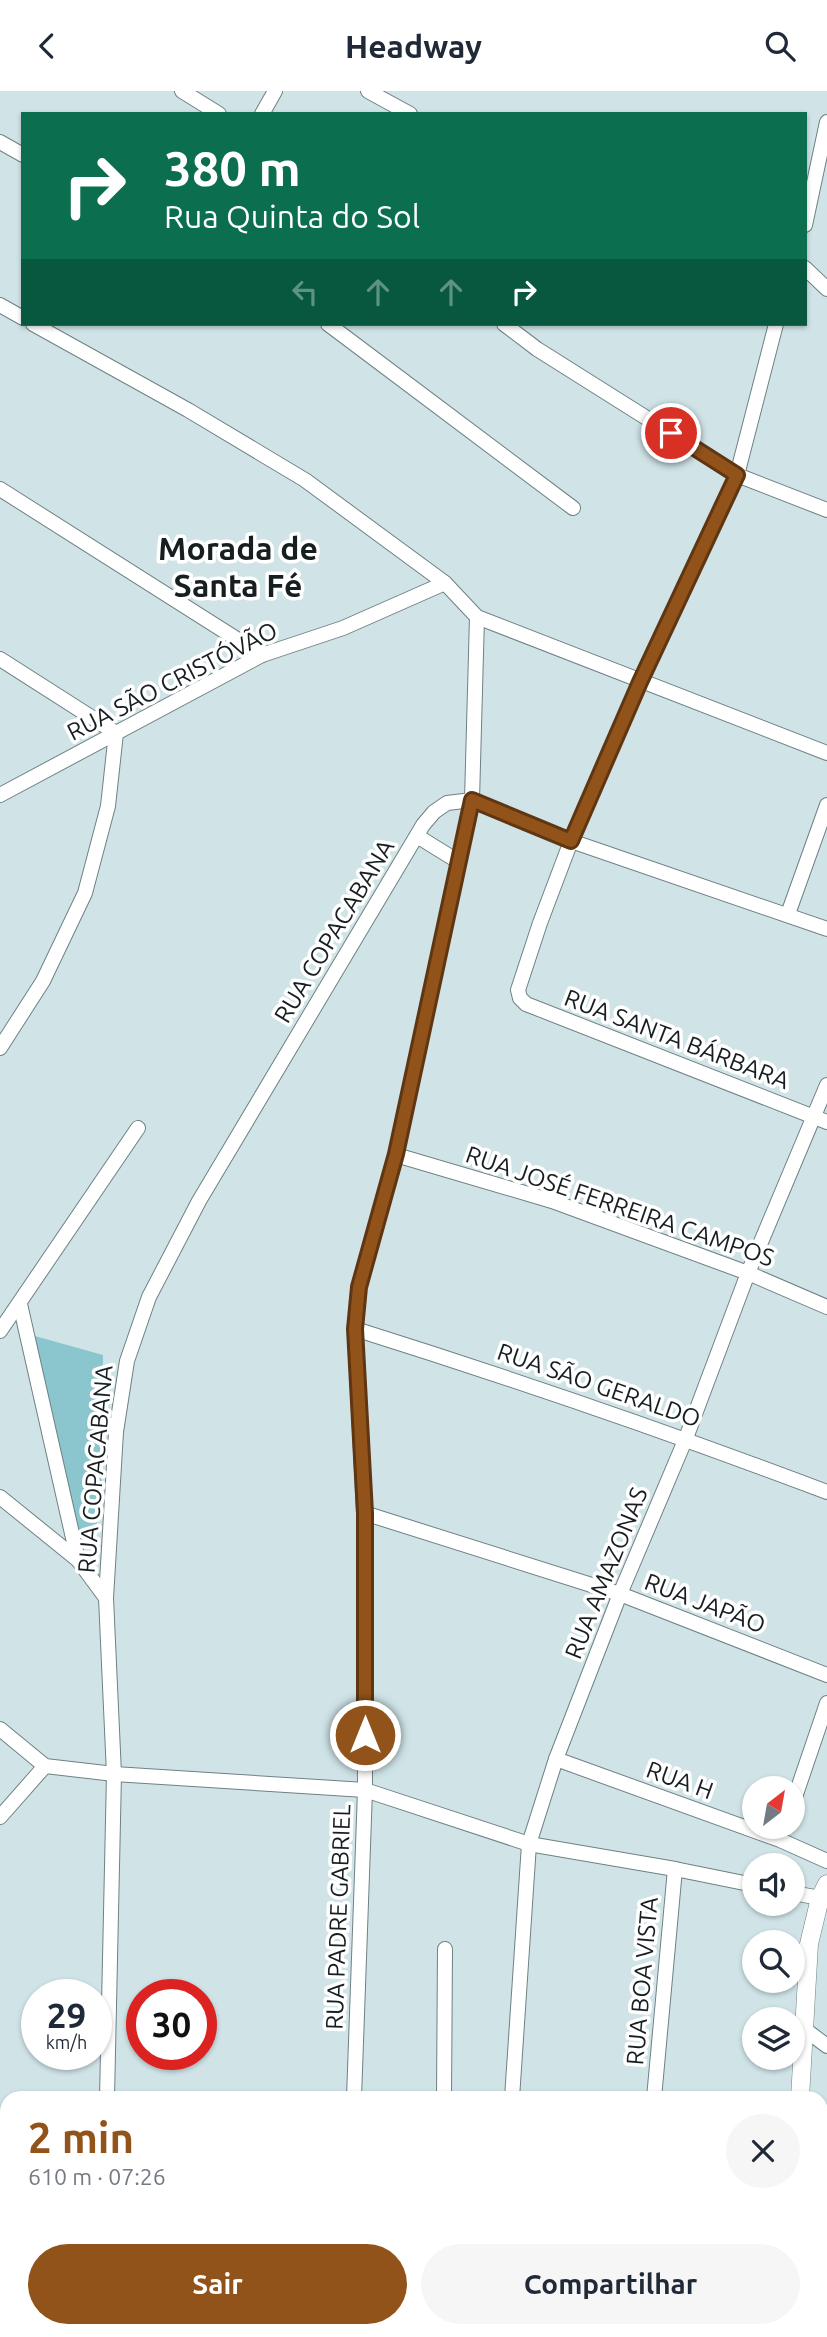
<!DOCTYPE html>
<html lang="pt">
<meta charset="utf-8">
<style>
body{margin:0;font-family:Ubuntu,sans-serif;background:#f6f6f7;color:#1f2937;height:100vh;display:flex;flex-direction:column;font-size:26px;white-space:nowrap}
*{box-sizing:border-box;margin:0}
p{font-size:23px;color:#747a83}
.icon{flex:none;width:38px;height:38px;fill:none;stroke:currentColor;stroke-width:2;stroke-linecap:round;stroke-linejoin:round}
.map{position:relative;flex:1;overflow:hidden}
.sheet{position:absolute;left:0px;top:2000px;width:828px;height:247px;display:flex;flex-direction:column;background:#fff;border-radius:21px 21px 0 0;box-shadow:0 2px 5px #0004}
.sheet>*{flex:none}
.banner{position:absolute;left:21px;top:21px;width:786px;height:214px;border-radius:0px;box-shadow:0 2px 5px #0004;background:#0b6e4f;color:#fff;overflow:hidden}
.needle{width:46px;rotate:31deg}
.controls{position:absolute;left:742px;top:1685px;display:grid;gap:14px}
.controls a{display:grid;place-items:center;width:63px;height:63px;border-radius:50%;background:#fff;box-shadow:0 2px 5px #0004;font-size:35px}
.speed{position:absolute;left:21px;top:1888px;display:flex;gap:14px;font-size:35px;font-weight:700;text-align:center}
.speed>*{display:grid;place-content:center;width:91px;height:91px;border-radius:50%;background:#fff;box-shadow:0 2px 5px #0004;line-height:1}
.speed small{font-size:18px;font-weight:400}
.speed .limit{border:10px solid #d22;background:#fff;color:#111}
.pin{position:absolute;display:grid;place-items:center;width:60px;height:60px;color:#fff;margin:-30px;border:4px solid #fff;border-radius:50%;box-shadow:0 2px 7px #0007}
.me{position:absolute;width:77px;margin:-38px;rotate:0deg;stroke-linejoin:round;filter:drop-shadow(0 0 5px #0008)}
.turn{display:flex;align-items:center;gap:24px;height:147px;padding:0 28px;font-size:32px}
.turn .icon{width:91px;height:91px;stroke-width:2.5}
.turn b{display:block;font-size:49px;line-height:60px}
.lanes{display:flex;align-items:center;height:66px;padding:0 28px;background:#0003;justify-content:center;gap:35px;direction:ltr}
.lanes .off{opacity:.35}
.round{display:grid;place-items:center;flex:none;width:74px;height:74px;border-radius:37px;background:#f6f6f7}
.head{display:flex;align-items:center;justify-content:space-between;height:119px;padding:0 28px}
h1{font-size:42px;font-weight:700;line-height:52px;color:#92531a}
.action{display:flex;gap:14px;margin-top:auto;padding:14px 28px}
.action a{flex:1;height:80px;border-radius:42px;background:#92531a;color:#fff;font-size:28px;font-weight:700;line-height:80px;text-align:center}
.action a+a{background:#f6f6f7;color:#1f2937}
header{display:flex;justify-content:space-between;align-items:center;height:91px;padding:0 28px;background:#fff;font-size:32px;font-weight:700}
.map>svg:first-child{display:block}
.green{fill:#8bc6ce}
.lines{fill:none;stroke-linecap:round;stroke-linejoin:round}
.minor-casing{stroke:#6e8183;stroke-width:16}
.tertiary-casing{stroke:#6e8183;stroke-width:19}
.minor{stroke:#fff;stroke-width:14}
.tertiary{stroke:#fff;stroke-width:18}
.route-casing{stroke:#5f3611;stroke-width:18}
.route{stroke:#92531a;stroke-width:12}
.labels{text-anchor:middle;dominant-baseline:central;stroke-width:7;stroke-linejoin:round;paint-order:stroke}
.street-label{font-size:24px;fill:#171e20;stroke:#fff}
.district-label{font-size:32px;font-weight:bold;fill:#171e20;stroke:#fff}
</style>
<header><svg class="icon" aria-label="back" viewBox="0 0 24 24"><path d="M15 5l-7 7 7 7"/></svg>Headway<svg class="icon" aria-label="search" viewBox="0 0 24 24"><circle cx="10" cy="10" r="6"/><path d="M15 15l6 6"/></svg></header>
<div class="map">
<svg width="827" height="2246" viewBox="0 0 827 2246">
<rect width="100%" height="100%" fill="#d0e4e8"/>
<!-- green -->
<path class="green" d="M35,1245L103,1264L101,1416C99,1429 95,1442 83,1448L78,1445Z"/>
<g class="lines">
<defs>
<g id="minor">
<polyline points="182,0 219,23"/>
<polyline points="368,0 410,23"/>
<polyline points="262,23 275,0"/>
<polyline points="0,51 23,64"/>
<polyline points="805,134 827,31"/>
<polyline points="805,177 827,198"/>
<polyline points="0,214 23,227"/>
<polyline points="33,233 188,319 305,389 445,492 477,526 827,662"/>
<polyline points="328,233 573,417"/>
<polyline points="504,233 537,258 737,384 827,419"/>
<polyline points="776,233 737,384 640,591 571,750 540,832 518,899 520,907 526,913 827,1031"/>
<polyline points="0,398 262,564"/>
<polyline points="0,568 116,642 108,715 85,802 43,890 0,957"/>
<polyline points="0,704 262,564 343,537 445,492"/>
<polyline points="417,745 459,771"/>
<polyline points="788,823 827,714"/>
<polyline points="396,1064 552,1110 748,1182 827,1216"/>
<polyline points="20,1213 78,1469"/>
<path d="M355,1238C514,1288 671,1342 827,1401"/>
<polyline points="0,1240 138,1037"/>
<polyline points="0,1406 78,1469 106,1507"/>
<polyline points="364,1422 620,1503 827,1584"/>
<polyline points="0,1638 45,1675 114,1683 365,1699 529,1753 675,1778 754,1794"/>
<polyline points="556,1668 780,1749 827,1770"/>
<polyline points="793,1712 827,1612"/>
<polyline points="0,1726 45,1675"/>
<polyline points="793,1802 820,1807"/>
<polyline points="803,1937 827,1955"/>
<polyline points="107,2007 114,1683 106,1507 116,1341 127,1270 149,1206 199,1110 423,734 434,721 447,712 472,709 571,750 827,838"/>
<polyline points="354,2007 365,1699 364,1422 355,1238 359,1196 396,1064 472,709 477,526"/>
<polyline points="444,2007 445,1858"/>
<polyline points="512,2007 529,1753 556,1668 620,1503 686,1347 748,1182 827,994"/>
<polyline points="654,2007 675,1778"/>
<polyline points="821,2172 827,2173"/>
<polyline points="98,2246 99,2240"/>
<polyline points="278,2246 280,2240"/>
<polyline points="422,2246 424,2240"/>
<polyline points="576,2246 578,2240"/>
</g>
<g id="tertiary">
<polyline points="800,2007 809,1853 820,1807 827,1793"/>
<polyline points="740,2246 744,2240"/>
</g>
</defs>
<!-- minor casing -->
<use href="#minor" class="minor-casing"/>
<!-- tertiary casing -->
<use href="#tertiary" class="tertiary-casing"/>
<!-- minor -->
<use href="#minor" class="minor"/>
<!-- tertiary -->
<use href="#tertiary" class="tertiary"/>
</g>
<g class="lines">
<defs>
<polyline id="route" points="365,1644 365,1422 355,1238 359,1196 396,1063 472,709 571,750 640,591 737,384 671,342"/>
</defs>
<!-- route casing -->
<use href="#route" class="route-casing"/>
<!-- route -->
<use href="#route" class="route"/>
</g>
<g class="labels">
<!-- street labels -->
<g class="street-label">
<text transform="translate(172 590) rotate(-27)">RUA SÃO CRISTÓVÃO</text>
<text transform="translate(334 840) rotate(-59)">RUA COPACABANA</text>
<text transform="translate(677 948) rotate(21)">RUA SANTA BÁRBARA</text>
<text transform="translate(620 1115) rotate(19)">RUA JOSÉ FERREIRA CAMPOS</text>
<text transform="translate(599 1294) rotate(19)">RUA SÃO GERALDO</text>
<text transform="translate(95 1378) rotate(-85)">RUA COPACABANA</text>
<text transform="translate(606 1482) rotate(-68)">RUA AMAZONAS</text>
<text transform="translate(705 1512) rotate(21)">RUA JAPÃO</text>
<text transform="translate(680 1689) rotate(20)">RUA H</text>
<text transform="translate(338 1826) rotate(-88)">RUA PADRE GABRIEL</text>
<text transform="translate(642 1890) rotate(-85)">RUA BOA VISTA</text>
</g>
<!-- district labels -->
<g class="district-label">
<text x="238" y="457">Morada de<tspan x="238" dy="37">Santa Fé</tspan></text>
</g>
</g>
</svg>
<div class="controls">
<a><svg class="needle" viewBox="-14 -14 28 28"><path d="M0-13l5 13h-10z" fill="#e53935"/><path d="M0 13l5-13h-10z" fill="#747a83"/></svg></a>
<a><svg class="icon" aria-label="sound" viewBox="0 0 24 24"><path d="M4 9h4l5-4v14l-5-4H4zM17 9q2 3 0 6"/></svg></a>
<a><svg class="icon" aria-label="search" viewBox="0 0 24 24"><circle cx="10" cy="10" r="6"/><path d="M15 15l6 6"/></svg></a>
<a><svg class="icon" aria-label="layers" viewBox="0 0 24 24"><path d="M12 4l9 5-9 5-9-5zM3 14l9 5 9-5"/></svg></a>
</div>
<div class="speed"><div>29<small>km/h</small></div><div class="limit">30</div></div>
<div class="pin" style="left:671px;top:342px;background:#d93025"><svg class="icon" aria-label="arrive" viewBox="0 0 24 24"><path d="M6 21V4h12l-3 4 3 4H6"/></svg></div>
<svg class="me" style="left:365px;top:1644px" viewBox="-20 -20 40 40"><circle r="17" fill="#92531a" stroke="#fff" stroke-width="3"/><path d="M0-11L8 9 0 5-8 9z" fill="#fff"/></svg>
<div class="banner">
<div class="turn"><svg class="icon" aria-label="right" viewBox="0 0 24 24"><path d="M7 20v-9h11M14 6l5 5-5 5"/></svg><div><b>380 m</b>Rua Quinta do Sol</div></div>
<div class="lanes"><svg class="icon off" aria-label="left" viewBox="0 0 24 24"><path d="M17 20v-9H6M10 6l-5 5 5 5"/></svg><svg class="icon off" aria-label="ahead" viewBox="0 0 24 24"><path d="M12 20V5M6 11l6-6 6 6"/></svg><svg class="icon off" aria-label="ahead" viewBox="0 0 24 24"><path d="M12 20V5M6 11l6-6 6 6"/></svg><svg class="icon" aria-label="right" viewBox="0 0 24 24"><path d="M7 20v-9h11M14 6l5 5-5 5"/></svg></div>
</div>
<section class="sheet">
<div class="head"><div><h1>2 min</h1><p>610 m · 07:26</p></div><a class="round"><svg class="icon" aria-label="close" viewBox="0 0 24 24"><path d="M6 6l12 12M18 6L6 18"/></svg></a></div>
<div class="action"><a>Sair</a><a>Compartilhar</a></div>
</section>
</div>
